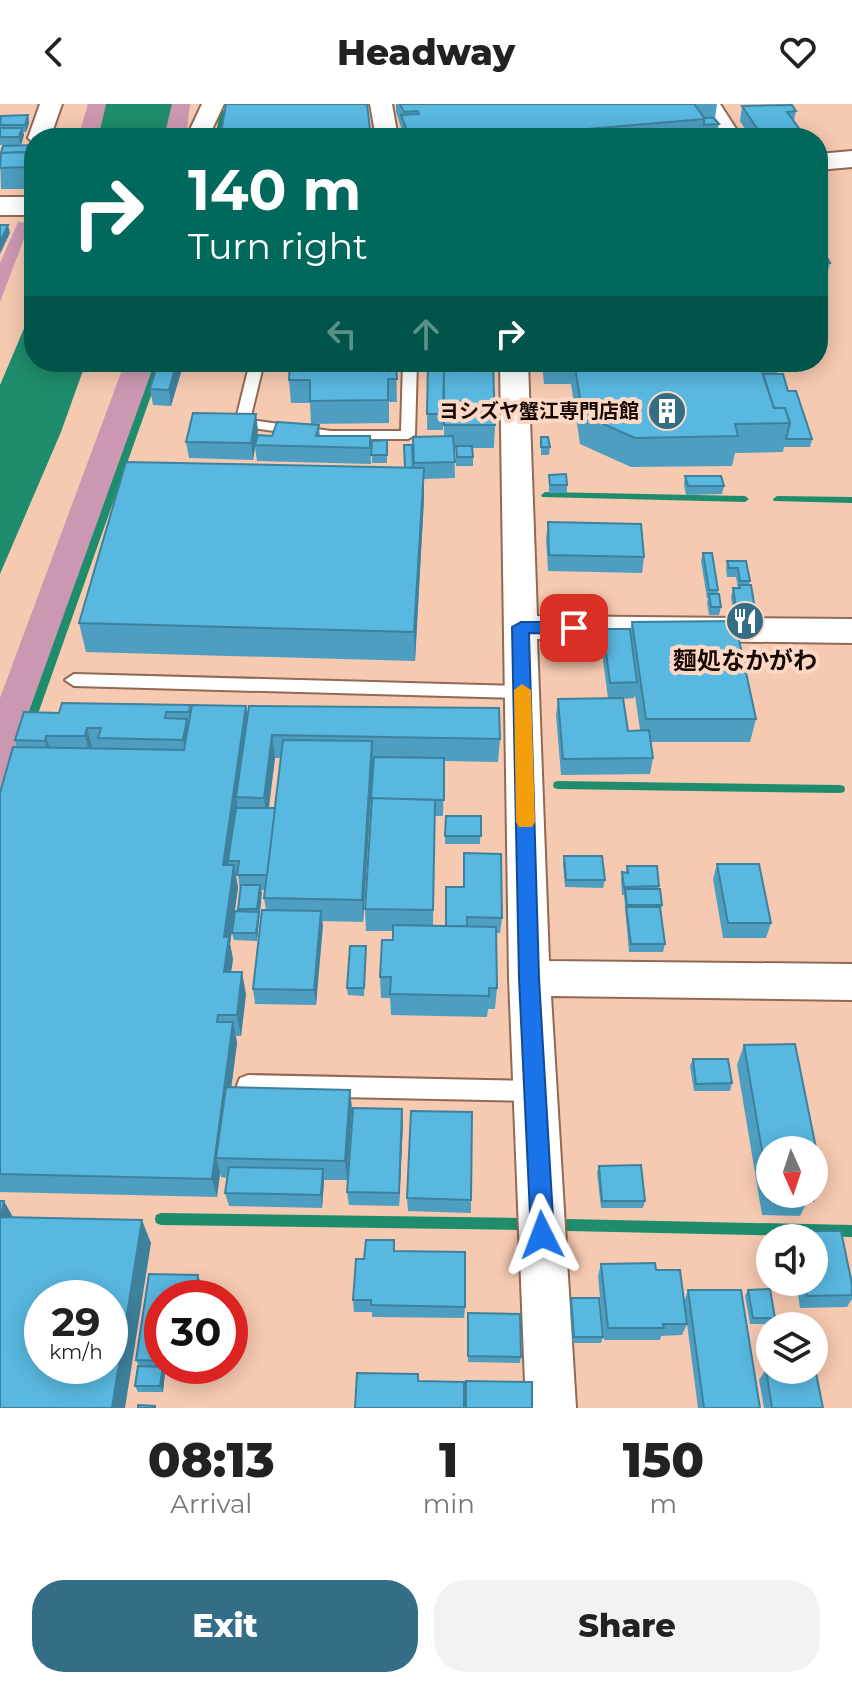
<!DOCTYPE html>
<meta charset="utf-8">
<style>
body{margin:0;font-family:Montserrat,"Noto Sans JP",sans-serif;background:#f2f2f2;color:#222;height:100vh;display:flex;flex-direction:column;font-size:30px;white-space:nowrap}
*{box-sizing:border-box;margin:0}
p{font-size:26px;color:#767676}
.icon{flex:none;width:44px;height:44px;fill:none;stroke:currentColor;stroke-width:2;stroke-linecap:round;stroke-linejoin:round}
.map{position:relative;height:1304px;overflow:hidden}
.details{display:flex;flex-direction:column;background:#fff;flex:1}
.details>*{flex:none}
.guide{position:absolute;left:24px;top:24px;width:804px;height:244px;border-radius:32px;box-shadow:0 4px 20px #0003;background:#00695c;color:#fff;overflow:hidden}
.needle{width:52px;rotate:177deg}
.tools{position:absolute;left:756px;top:1032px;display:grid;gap:16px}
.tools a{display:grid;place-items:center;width:72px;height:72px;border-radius:50%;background:#fff;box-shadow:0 4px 20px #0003;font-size:40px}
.speed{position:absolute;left:24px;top:1176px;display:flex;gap:16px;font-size:40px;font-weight:700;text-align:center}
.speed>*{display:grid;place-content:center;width:104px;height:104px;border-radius:50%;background:#fff;box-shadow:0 4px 20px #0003;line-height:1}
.speed small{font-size:20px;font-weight:400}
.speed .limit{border:12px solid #d22;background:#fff;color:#111}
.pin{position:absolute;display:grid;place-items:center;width:68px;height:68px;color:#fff;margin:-34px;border-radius:16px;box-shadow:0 4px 12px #0006}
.me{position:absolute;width:88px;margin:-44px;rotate:357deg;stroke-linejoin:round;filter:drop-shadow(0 0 6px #0008)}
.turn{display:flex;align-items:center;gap:28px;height:168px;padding:0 32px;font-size:36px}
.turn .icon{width:104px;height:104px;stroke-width:2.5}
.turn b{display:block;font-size:56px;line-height:68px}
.lanes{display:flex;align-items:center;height:76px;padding:0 32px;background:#0003;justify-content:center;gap:40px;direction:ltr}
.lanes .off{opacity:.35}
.eta{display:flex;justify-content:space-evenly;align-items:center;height:136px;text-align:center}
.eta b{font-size:48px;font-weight:800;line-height:56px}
.primary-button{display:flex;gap:16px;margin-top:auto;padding:16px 32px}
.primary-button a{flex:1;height:92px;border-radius:32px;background:#336d86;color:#fff;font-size:32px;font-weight:800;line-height:92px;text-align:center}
.primary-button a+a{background:#f2f2f2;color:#222}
header{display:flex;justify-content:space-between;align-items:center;height:104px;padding:0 32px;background:#fff;font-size:36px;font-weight:800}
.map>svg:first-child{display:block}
.green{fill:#cc98b1}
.water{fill:#1f8c6d}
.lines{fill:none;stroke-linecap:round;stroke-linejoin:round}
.stream{fill:#1f8c6d;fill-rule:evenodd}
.service-casing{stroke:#926954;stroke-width:4}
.minor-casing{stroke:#926954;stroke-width:4}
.primary-casing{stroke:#926954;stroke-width:4}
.service{fill:#fff;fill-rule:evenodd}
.minor{fill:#fff;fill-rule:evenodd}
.primary{fill:#fff;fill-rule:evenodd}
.wall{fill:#4d9ec1;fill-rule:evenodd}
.shaded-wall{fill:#3e819d}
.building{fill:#59b8e0;stroke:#3e819d;stroke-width:2;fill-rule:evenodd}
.route{fill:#1a73e8;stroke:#114b97;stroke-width:2}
.slow{fill:#f59e0b}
.labels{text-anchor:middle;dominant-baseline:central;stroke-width:8;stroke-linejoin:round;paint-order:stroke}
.far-poi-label{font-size:20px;font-weight:bold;fill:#160702;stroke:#fdd8c5;text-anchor:end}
.poi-label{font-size:24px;font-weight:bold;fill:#160702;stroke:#fdd8c5}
</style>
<header><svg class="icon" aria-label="back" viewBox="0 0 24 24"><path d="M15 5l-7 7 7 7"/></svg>Headway<svg class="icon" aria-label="heart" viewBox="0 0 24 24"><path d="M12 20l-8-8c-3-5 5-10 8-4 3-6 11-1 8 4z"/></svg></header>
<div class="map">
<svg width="852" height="1304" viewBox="0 0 852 1304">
<rect width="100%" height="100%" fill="#f6c9b1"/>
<!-- green -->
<g class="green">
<polygon points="88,0 106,0 98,34 78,34"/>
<polygon points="172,0 190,0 186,34 164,34"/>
<polygon points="18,118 30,119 0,198 0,159"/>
<polygon points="125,258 156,258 0,693 0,594"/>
</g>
<!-- water -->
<g class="water">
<polygon points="106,0 172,0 164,34 98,34"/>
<polygon points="34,201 34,258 86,258 61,328 0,470 0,281"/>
</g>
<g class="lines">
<!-- stream -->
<g class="stream">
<polygon points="223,6 226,8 221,34 215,34 220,8"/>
<polygon points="155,258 163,258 34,621 29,625 26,624 24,621"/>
<polygon points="545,388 745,392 749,395 745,398 542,393 541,391"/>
<polygon points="777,392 852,393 852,399 774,397 773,395"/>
<polygon points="558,677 840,681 844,682 845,685 844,688 840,689 558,685 554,684 553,681 554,678"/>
<polygon points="161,1109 519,1114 524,1116 525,1120 524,1124 519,1126 161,1121 156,1119 155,1115 156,1111"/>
<polygon points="568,1115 852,1121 852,1133 568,1127 563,1125 562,1121 563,1117"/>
</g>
<defs>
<g id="service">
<polygon points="250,258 264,258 250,316 331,327 401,327 403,258 417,258 415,331 408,335 331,335 237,322 235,319"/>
<polygon points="74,570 522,582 531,588 522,594 74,582 65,576"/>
<polygon points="248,971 535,977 543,980 546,987 543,994 535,997 248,991 240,988 237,981 240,974"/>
</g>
<g id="minor">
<polygon points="40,0 62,0 50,34 34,34 34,39 28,34"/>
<polygon points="202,0 224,0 208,34 186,34"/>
<polygon points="370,0 392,0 398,34 376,34"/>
<polygon points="698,0 720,0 742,34 720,34"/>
<polygon points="500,258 528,258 537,512 852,515 852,539 537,535 549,857 852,860 852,896 551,892 576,1304 526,1304 509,874"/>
</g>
<g id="primary">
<polygon points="852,47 852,63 818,66 818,50"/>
<rect x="0" y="93" width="34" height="18"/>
</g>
</defs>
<!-- service casing -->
<use href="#service" class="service-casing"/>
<!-- minor casing -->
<use href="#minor" class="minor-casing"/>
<!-- primary casing -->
<use href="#primary" class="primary-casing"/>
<!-- service -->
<use href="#service" class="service"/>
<!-- minor -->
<use href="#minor" class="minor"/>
<!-- primary -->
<use href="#primary" class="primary"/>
</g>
<!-- wall -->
<g class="wall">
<polygon points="396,0 717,0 715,14 719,20 717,28 703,29 702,34 402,34 401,23 396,8"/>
<polygon points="742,2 796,7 794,17 801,27 800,34 751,34 740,17"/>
<polygon points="0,11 1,14 28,11 29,19 26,28 23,28 24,31 21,41 0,41"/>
<polygon points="34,41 34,73 30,85 1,85 0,52"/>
<polygon points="818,155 830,159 828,167 818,167"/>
<polygon points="184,258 171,302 153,301 150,285"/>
<polygon points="396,258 397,298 389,298 389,319 311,320 310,299 291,299 289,276"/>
<polygon points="444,258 495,321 494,344 473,344 473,362 456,362 456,344 454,344 455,374 424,375 424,394 415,557 86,548 79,519 413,364 413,333 444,332"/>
<polygon points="542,258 780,258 777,270 788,287 812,335 810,343 784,343 783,348 735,349 732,362 631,363 580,340 571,280 544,280"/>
<polygon points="428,260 444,260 443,326 427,326"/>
<polygon points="319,321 320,332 370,332 371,360 257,357 255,343 253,356 189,354 186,338 258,326 256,337 272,332"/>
<polygon points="541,333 550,343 549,351 541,351"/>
<polygon points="387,336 387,359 372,359 372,337"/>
<polygon points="549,371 567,381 567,389 549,389"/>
<polygon points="685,372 724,382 722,390 686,391 684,381"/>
<polygon points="548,418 644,453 642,469 548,467 546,435"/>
<polygon points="703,449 718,486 718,490 721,503 719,511 709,511 707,498 708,495 707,494 701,457"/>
<polygon points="727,457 746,457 750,477 749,481 755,505 753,513 734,513 731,493 733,484 738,484 736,473 727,473 726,465"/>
<path d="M632,518L756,615L750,638H650L653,654L650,670L561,671L556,611L558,595L608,594L601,541L603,525L630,528ZM635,591L640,626L628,627L623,595L634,594Z"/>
<path d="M191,608L248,611L500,635L498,658L444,657L443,712H435L433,822H446V783L502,814L500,829H496L497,884L495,905H488L487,913L391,911L390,894H381L380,873L393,836V827H366L365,805L373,660L363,818L322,817L316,901L255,900L253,885L266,806L264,794L265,786H261L257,837L234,836L232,829L238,807L240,786L238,772H236L238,784L230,840L233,855L231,868L246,890L241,932H236L237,939L231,983L350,986L352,1006L347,1076H324L322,1104L229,1102L225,1089L227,1074L221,1073L220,1069L217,1093L0,1088V689L17,643L15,636L59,609ZM275,654H281L275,704H269Z"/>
<polygon points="446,712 481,712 480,740 445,740"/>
<polygon points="564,752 605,776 603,784 565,783 563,760"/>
<polygon points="717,760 771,819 766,834 723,834 713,775"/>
<polygon points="627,762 659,782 659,785 662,801 660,809 665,840 663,848 629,848 624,791 622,791 621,776 622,768 626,768"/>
<polygon points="366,842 364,892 348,891 347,884"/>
<path d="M795,940L823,1079L814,1098H807L800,1112L762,1111L737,961L744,941ZM770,1046H814V1090H770Z"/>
<polygon points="693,955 732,979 730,987 694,987 690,962"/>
<polygon points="403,1019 399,1102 349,1101 347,1088"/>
<polygon points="599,1062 645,1097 643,1104 601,1104 597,1068"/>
<polygon points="407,1094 471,1096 471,1109 408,1107"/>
<polygon points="795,1127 841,1127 852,1180 852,1195 847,1203 800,1204 796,1178 814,1178 814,1134 792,1134"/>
<polygon points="395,1147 465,1203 464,1214 372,1213 372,1208 354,1208 353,1196 364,1155"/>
<polygon points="601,1160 656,1166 684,1198 688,1186 760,1304 698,1304 687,1220 682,1231 661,1232 660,1236 604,1236 598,1172"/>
<polygon points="149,1170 198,1171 202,1183 201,1194 162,1194 162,1262 192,1262 191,1268 165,1267 163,1288 138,1288 135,1282 139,1262 136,1256"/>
<polygon points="748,1186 775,1214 771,1220 750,1220 745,1192"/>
<polygon points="571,1194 603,1233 601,1239 573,1239 570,1201"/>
<polygon points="468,1209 521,1253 520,1259 468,1258"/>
<polygon points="766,1265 823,1304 764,1304 759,1276"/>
</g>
<!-- shaded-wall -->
<g class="shaded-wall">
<polygon points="28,11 29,19 26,28 25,21"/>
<polygon points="22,24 24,31 21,41 19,33"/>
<polygon points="801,27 800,34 794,34 795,31"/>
<polygon points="30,48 34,65 34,73 30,85 26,63"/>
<polygon points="8,121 10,129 0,150 0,138"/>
<polygon points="177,258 184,258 171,302 169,286"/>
<polygon points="256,310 258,326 253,356 251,339"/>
<polygon points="424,364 424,394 415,557 414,528"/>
<polygon points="246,602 250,625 236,693 238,706 228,757 230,764 223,761"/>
<polygon points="187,615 192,638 188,659 183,636"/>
<polygon points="87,624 93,647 91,655 85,632"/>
<polygon points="272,631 275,654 267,716 264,694"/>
<polygon points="46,632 53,655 52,660 45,637"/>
<polygon points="372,637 373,660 363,818 362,796"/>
<polygon points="234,761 238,784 230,840 233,855 228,889 224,868 224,833"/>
<polygon points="260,781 262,789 257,837 256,829 258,811 257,805"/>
<polygon points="321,807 323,822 316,901 314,886"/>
<polygon points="242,868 246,890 241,932 237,911"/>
<polygon points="233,918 237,939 222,1055 216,1054 220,1069 217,1093 212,1075"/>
<polygon points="350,986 352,1006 347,1076 345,1057"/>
<polygon points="402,1005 403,1019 399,1102 399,1089"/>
<polygon points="323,1065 324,1078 322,1104 321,1091"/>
<polygon points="4,1097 17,1120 1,1113"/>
<polygon points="142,1116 151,1139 125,1304 112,1304"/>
<polygon points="198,1171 202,1183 201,1194 195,1194"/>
<polygon points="163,1263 165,1269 163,1288 160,1282"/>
</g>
<!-- building -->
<g class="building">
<polygon points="226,0 367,0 371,34 220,34"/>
<polygon points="400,0 696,0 694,0 705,15 480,34 430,34 427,27 408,29 401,11 419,10 418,7 404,8"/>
<polygon points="792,1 796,7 787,8 801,27 795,31 763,33 742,2"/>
<polygon points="28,11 25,21 0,21 1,12"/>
<polygon points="704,14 714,14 719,20 704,21"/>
<polygon points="0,24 22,24 19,33 0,33"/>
<polygon points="34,41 34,52 31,52 30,48 1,49 3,42"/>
<polygon points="30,48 26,63 0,64 1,49"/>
<polygon points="0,121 8,121 0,138"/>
<polygon points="818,155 828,155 830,159 818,159"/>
<polygon points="158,258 177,258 169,286 150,285"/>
<polygon points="290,258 396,258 397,275 388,275 388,296 310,297 310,276 289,276"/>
<polygon points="444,258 493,258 495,321 444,321"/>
<polygon points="574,258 759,258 774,304 785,304 790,319 735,320 738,332 635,334 583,311"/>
<polygon points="428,260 444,260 443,310 427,310"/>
<polygon points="763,270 783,270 788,287 796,287 812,335 786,335 790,319 785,304 774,304"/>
<polygon points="193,309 256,310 251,339 186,338"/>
<polygon points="277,318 319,321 316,332 370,332 370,344 255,341 258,331 272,332"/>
<polygon points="453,332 455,358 414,359 413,333"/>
<polygon points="541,333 548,333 550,343 541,343"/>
<polygon points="387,336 387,351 371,351 372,337"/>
<polygon points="404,341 412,341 413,364 405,364"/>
<polygon points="456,342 472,342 473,353 457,353"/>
<polygon points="126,358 424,364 414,528 79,519"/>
<polygon points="566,370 567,381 550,381 549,371"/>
<polygon points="685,372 721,372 724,382 688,382"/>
<polygon points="548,418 641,420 644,453 549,451"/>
<polygon points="703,449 712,449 718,486 709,486"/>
<polygon points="727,457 746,457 750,477 740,477 738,464 729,464"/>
<polygon points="739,481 751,481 755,505 736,504 733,484 740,484"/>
<polygon points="709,490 719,490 721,503 711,503"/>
<polygon points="735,517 756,615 646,615 632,518"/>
<polygon points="603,525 630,525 637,578 610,579"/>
<polygon points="623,594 628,627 649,626 653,654 563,655 558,595"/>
<polygon points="62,599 190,601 189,608 166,608 165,614 187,615 183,636 98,634 101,624 87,624 85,632 46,632 45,637 15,636 24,608 59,609"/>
<polygon points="192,601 246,602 223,761 234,761 224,833 229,833 224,868 242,868 237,911 218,911 217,918 233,918 212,1075 0,1070 0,689 13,643 184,646"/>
<polygon points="249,602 499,604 500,635 272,631 264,694 236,693"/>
<polygon points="283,636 372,637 362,796 264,794"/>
<polygon points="374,653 444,654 444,696 371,695"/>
<polygon points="372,694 435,696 433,806 365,805"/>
<polygon points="236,704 275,704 267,771 237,771 239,757 228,757"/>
<polygon points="446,712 481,712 481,732 445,732"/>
<polygon points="464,749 501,750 502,814 467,813 467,822 446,822 446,783 464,783"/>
<polygon points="564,752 602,752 605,776 566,776"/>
<polygon points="717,760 759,760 771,819 728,819"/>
<polygon points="627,762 657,762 659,782 624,783 622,768 628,769"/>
<polygon points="241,781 260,781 257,805 238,805"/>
<polygon points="625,785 660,785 662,801 627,801"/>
<polygon points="626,803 660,803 665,840 631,840"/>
<polygon points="262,806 321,807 314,886 253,885"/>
<polygon points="235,807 259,808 256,829 232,829"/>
<polygon points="393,821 496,823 497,884 489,884 489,892 390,890 391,873 380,873 382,836 393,836"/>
<polygon points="350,842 366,842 364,884 347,884"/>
<polygon points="795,940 823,1079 814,1080 814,1046 770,1046 770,1090 809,1090 809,1093 770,1093 744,941"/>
<polygon points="693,955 728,955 732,979 696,980"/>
<polygon points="226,983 350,986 345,1057 216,1054"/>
<polygon points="353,1004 402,1005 399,1089 347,1088"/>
<polygon points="411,1007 472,1008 471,1096 407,1094"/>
<polygon points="641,1061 645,1097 602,1097 599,1062"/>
<polygon points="229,1063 323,1065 321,1091 225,1089"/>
<path d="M0,1097H4L1,1113L142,1116L112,1304H0ZM42,1194H110V1262H42Z"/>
<polygon points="795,1127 841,1127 852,1180 852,1191 807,1192 804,1178 814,1178 814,1134 796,1134"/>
<polygon points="366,1136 394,1136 394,1147 465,1148 465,1203 371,1201 371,1196 353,1196 356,1155 364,1155"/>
<polygon points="655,1159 656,1166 680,1166 687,1220 663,1220 664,1224 608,1224 601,1160"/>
<polygon points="149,1170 198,1171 195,1194 162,1194 162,1257 136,1256"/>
<polygon points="770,1185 775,1214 753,1214 748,1186"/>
<polygon points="688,1186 741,1186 760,1304 704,1304"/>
<polygon points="571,1194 599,1194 603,1233 574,1233"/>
<polygon points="468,1209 520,1210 521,1253 468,1252"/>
<polygon points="138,1262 163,1263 160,1282 135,1282"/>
<polygon points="814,1264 815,1264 823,1304 772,1304 766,1265 770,1265 770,1266 814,1266"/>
<polygon points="357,1269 418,1270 418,1277 464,1278 464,1304 355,1304"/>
<polygon points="466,1277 532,1278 532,1304 466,1304"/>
<polygon points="138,1301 155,1302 155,1304 138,1304"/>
</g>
<!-- route -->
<polygon class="route" points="521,518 574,518 583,524 574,530 529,529 539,874 554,1131 551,1139 542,1142 534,1139 531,1131 519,874 512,523"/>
<!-- slow -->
<polygon class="slow" points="522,580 531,586 535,718 532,723 519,723 516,718 514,586"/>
<!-- icons -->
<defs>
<symbol id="building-disc" viewBox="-11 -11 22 22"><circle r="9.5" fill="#336d86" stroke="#fdd8c5"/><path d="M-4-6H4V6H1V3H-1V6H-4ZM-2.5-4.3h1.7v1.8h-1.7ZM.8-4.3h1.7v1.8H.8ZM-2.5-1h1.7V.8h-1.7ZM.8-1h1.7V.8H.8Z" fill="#fff"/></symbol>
<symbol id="restaurant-disc" viewBox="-11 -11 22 22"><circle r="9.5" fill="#336d86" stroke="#fdd8c5"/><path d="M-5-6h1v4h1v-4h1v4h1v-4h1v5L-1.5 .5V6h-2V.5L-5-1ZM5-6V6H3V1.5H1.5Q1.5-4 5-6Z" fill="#fff"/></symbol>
</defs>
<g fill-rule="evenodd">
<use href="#building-disc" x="645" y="285" width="44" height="44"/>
<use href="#restaurant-disc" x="723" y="495" width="44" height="44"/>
</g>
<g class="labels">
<!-- far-poi labels -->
<g class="far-poi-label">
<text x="639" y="307">ヨシズヤ蟹江専門店館</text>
</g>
<!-- poi labels -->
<g class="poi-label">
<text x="745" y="556">麵処なかがわ</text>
</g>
</g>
</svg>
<div class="tools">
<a><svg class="needle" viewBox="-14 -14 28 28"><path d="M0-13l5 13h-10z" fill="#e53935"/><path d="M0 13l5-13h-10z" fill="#767676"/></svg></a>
<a><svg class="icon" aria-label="sound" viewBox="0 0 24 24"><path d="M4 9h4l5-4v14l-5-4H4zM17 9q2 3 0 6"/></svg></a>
<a><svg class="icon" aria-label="layers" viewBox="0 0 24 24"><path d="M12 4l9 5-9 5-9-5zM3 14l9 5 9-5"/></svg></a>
</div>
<div class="speed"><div>29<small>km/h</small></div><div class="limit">30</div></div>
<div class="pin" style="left:574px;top:524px;background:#d93025"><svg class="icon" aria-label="arrive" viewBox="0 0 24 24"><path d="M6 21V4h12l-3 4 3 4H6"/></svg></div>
<svg class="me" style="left:542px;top:1131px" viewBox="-20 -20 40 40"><path d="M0-17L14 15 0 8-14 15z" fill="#1a73e8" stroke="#fff" stroke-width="4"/></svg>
<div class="guide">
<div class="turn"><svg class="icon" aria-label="right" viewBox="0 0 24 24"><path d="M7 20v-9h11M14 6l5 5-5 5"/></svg><div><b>140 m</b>Turn right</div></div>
<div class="lanes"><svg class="icon off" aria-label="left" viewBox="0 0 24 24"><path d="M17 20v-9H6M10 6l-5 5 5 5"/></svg><svg class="icon off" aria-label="ahead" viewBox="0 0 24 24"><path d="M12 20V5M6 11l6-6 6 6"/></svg><svg class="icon" aria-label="right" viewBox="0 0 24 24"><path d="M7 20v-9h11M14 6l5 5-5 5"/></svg></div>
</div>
</div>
<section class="details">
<div class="eta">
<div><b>08:13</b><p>Arrival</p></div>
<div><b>1</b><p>min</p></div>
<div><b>150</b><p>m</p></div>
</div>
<div class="primary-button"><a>Exit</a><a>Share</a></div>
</section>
